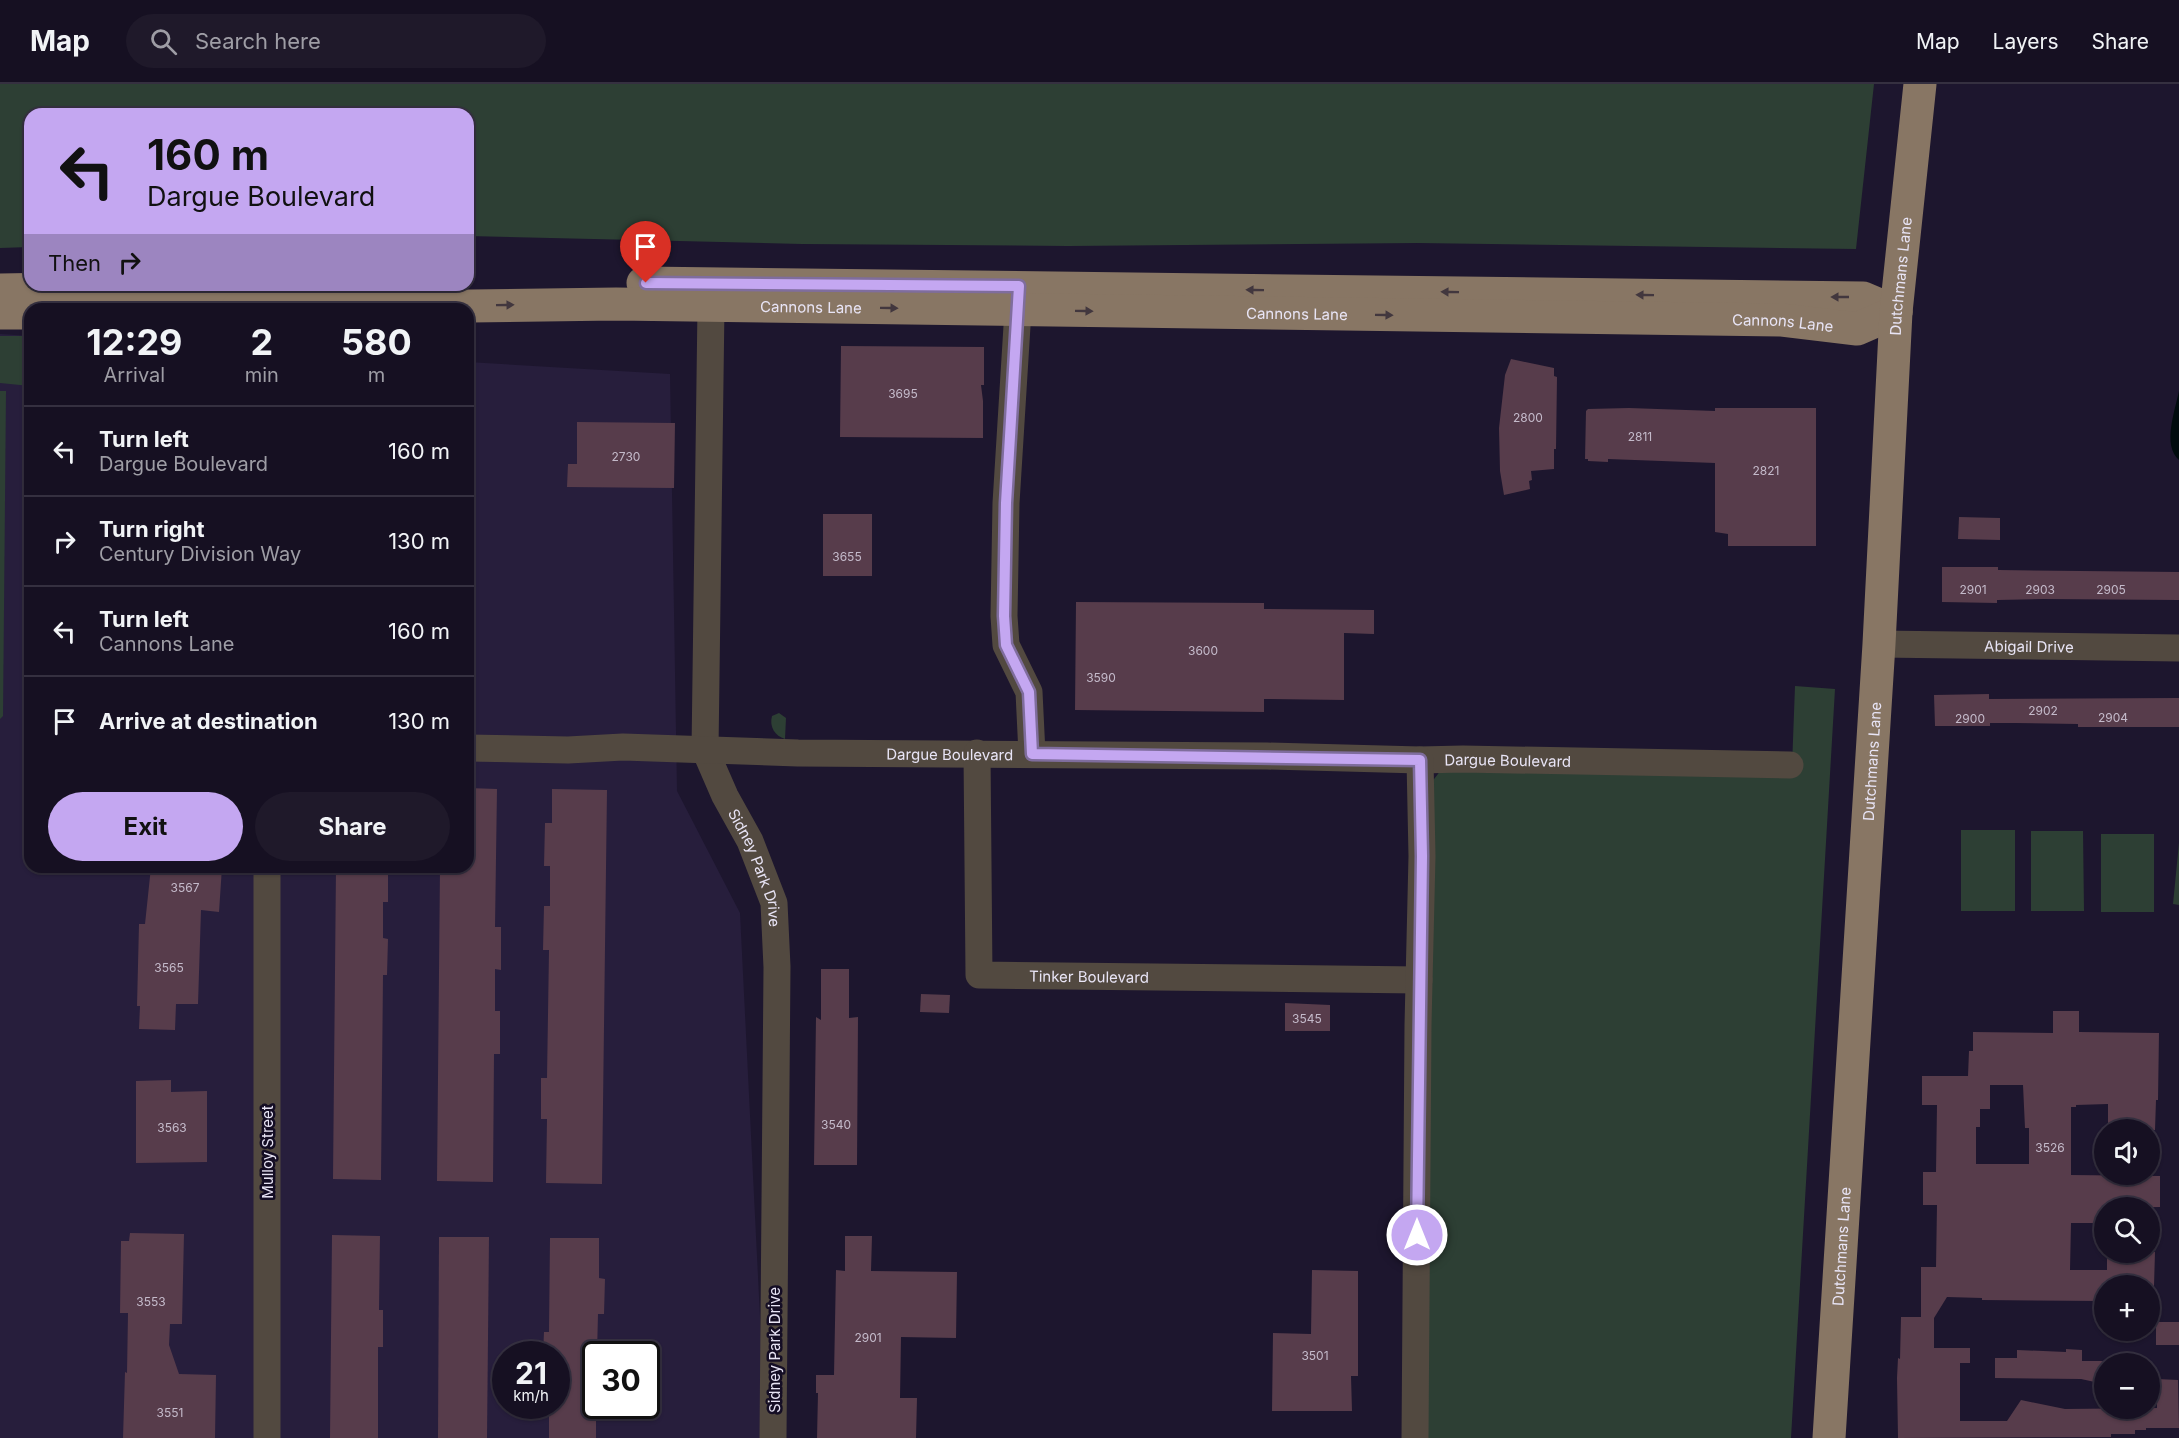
<!DOCTYPE html>
<meta charset="utf-8">
<style>
body{margin:0;font-family:Inter,sans-serif;background:#1f192a;color:#f1f3f6;height:100vh;display:flex;flex-direction:column;font-size:22px;white-space:nowrap}
*{box-sizing:border-box;margin:0}
p{font-size:20px;color:#9e9da5}
.icon{flex:none;width:33px;height:33px;fill:none;stroke:currentColor;stroke-width:2;stroke-linecap:round;stroke-linejoin:round}
.map{position:relative;flex:1;overflow:hidden}
.details{position:absolute;left:24px;top:219px;width:450px;height:570px;display:flex;flex-direction:column;background:#161022;border-radius:18px;box-shadow:0 2px 4px #0004,0 0 0 2px #353040}
.details>*{flex:none}
.banner{position:absolute;left:24px;top:24px;width:450px;height:183px;border-radius:18px;box-shadow:0 2px 4px #0004,0 0 0 2px #353040;background:#c4a7f1;color:#111;overflow:hidden}
.controls{position:absolute;left:2094px;top:1035px;display:grid;gap:12px}
.controls a{display:grid;place-items:center;width:66px;height:66px;border-radius:50%;background:#161022;box-shadow:0 2px 4px #0004,0 0 0 2px #353040;font-size:30px}
.speed{position:absolute;left:492px;top:1257px;display:flex;gap:12px;font-size:30px;font-weight:700;text-align:center}
.speed>*{display:grid;place-content:center;width:78px;height:78px;border-radius:50%;background:#161022;box-shadow:0 2px 4px #0004,0 0 0 2px #353040;line-height:1}
.speed small{font-size:15px;font-weight:400}
.speed .limit{border:3px solid #111;border-radius:9px;background:#fff;color:#111}
.pin{position:absolute;display:grid;place-items:center;width:51px;height:51px;color:#fff;margin:-62px -26px;border-radius:50% 50% 50% 0;rotate:-45deg;box-shadow:0 0 6px #0007}
.pin .icon{rotate:45deg}
.me{position:absolute;width:66px;margin:-33px;rotate:0deg;stroke-linejoin:round;filter:drop-shadow(0 0 4px #0008)}
.turn{display:flex;align-items:center;gap:21px;height:126px;padding:0 24px;font-size:27px}
.turn .icon{width:78px;height:78px;stroke-width:2.5}
.turn b{display:block;font-size:42px;line-height:51px}
.then{display:flex;align-items:center;height:57px;padding:0 24px;background:#0003;gap:12px;font-size:22px}
.eta{display:flex;justify-content:space-evenly;align-items:center;height:102px;text-align:center}
.eta b{font-size:36px;font-weight:700;line-height:42px}
.cta{display:flex;gap:12px;margin-top:auto;padding:12px 24px}
.cta a{flex:1;height:69px;border-radius:36px;background:#c4a7f1;color:#111;font-size:24px;font-weight:700;line-height:69px;text-align:center}
.cta a+a{background:#1f192a;color:#f1f3f6}
ul{padding:0;list-style:none}
li{display:flex;align-items:center;gap:18px;height:90px;padding:0 24px;border-top:2px solid #353040}
li div{flex:1}
li b{display:block;font-size:22px}
li em{font-style:normal}
header{display:flex;align-items:center;gap:36px;box-sizing:border-box;height:84px;padding:0 30px;background:#161022;border-bottom:2px solid #353040}
header strong{font-size:28px}
nav{display:flex;gap:33px;margin-inline-start:auto;font-size:21px}
.search{width:420px;height:54px;background:#1f192a;display:flex;align-items:center;gap:15px;box-sizing:border-box;padding:0 21px;border-radius:33px;color:#9e9da5;font-size:22px}
.map>svg:first-child{display:block}
.built{fill:#271e3c;fill-rule:evenodd}
.green{fill:#2d3f34}
.water{fill:#000b0e}
.building{fill:#573c4b;fill-rule:evenodd}
.lines{fill:none;stroke-linecap:round;stroke-linejoin:round}
.minor{stroke:#524940;stroke-width:27}
.major{stroke:#887664;stroke-width:33}
.oneway{fill:#42373e}
.route-casing{stroke:#7f6d9d;stroke-width:15}
.route{stroke:#c4a7f1;stroke-width:10}
.labels{text-anchor:middle;dominant-baseline:central;stroke-width:5;stroke-linejoin:round;paint-order:stroke}
.number-label{font-size:12px;fill:#c4baca}
.street-label{font-size:15px;fill:#e8e4f5;stroke:#140d24}
</style>
<header>
<strong>Map</strong>
<div class="search"><svg class="icon" aria-label="search" viewBox="0 0 24 24"><circle cx="10" cy="10" r="6"/><path d="M15 15l6 6"/></svg>Search here</div>
<nav><a>Map</a><a>Layers</a><a>Share</a></nav>
</header>
<div class="map">
<svg width="2179" height="1354" viewBox="0 0 2179 1354">
<rect width="100%" height="100%" fill="#1d162e"/>
<!-- built -->
<path class="built" d="M0,250L30,252V783H468V278L670,290L677,707L740,829L766,1354H0ZM506,1270H556V1322H506ZM596,1270H646V1322H596Z"/>
<!-- green -->
<g class="green">
<polygon points="0,0 1874,0 1856,165 1418,159 1068,162 802,160 468,152 468,30 30,30 30,163 0,164"/>
<polygon points="0,252 30,252 30,302 0,299"/>
<polygon points="0,307 6,307 3,632 0,635"/>
<polygon points="1795,602 1835,605 1791,1354 1415,1354 1428,703 1441,686 1792,683"/>
<path d="M779,629L786,634L785,655C775,652 769,643 772,632Z"/>
<rect x="1961" y="746" width="54" height="81"/>
<polygon points="2031,747 2083,747 2084,827 2031,827"/>
<rect x="2101" y="750" width="53" height="78"/>
<polygon points="2179,759 2179,821 2173,820"/>
</g>
<!-- water -->
<path class="water" d="M2179,307V376C2162,361 2175,327 2179,307Z"/>
<!-- building -->
<g class="building">
<polygon points="841,262 984,263 984,301 981,301 983,317 983,354 840,353"/>
<polygon points="1511,275 1554,284 1554,292 1557,293 1556,365 1554,365 1554,385 1531,387 1532,396 1529,397 1530,405 1504,411 1500,387 1499,344 1505,291"/>
<polygon points="1629,324 1715,327 1715,324 1816,324 1816,462 1728,462 1728,450 1715,448 1715,379 1608,375 1608,378 1588,377 1588,375 1585,375 1586,327 1588,325"/>
<polygon points="577,338 675,339 674,404 567,403 568,380 577,380"/>
<rect x="823" y="430" width="49" height="62"/>
<polygon points="1959,433 2000,434 2000,456 1958,455"/>
<polygon points="1942,483 1998,483 1998,486 2179,488 2179,516 2043,515 1997,516 1997,519 1942,518"/>
<polygon points="1076,518 1264,519 1264,525 1374,526 1374,550 1344,549 1344,616 1264,615 1264,628 1075,626"/>
<polygon points="1989,610 1989,615 2179,614 2179,643 2078,643 2078,640 2015,639 1990,639 1990,642 1935,642 1934,611"/>
<polygon points="468,704 497,705 495,843 501,843 501,886 495,885 495,927 500,927 500,970 494,970 493,1098 437,1097 440,783 468,783"/>
<polygon points="552,705 607,706 602,1100 546,1099 547,1035 541,1035 541,994 547,994 549,866 543,866 544,822 550,822 550,782 544,782 545,739 552,739"/>
<polygon points="151,783 222,783 219,828 201,826 198,920 176,920 175,946 139,945 140,922 137,922 139,840 145,840"/>
<polygon points="336,783 388,783 388,818 383,818 383,854 388,855 387,891 383,891 381,1096 333,1095"/>
<polygon points="821,885 849,885 849,934 858,933 857,1081 814,1081 816,933 821,936"/>
<polygon points="921,910 950,911 949,929 920,928"/>
<polygon points="1285,919 1330,921 1330,947 1285,947"/>
<path d="M2053,927H2079V948L2159,949L2158,1016H2156L2155,1046H2108V1020L2076,1021V1023H2071V1091L2160,1092V1123L2104,1124V1139H2071L2070,1186H2107V1168H2155L2154,1202H2104L2102,1217L1982,1216V1214L1947,1213L1934,1234V1264H1970V1279H1960V1337H2007L2021,1316L2065,1325L2157,1324V1295L2178,1296L2179,1344H2146V1346H2135V1350H2111V1353L1898,1354L1897,1294L1898,1274L1900,1275L1901,1233H1921V1183H1936L1937,1121H1923V1088H1936L1937,1021H1922V992H1968L1969,967H1973V948L2053,949ZM1990,1001H2023L2025,1044H2029V1080H1976V1043H1980V1025H1990Z"/>
<polygon points="171,996 171,1008 207,1007 207,1078 136,1079 136,997"/>
<polygon points="130,1149 184,1150 182,1240 170,1240 169,1261 179,1290 216,1291 215,1354 123,1354 125,1288 127,1289 128,1229 120,1229 121,1157 129,1157"/>
<polygon points="332,1151 380,1152 379,1226 383,1226 383,1263 378,1263 378,1354 330,1354"/>
<polygon points="845,1152 872,1152 871,1187 957,1188 956,1254 901,1253 900,1314 917,1314 916,1354 817,1354 818,1309 816,1309 816,1291 834,1291 836,1186 845,1187"/>
<polygon points="439,1153 489,1153 487,1354 438,1354"/>
<polygon points="550,1154 599,1154 599,1194 605,1195 604,1230 598,1230 597,1270 596,1270 596,1354 549,1354 549,1322 556,1322 556,1270 543,1270 544,1248 549,1248"/>
<polygon points="1312,1186 1358,1187 1358,1292 1351,1292 1352,1327 1272,1327 1273,1249 1311,1250"/>
<rect x="2156" y="1238" width="23" height="23"/>
<polygon points="2066,1265 2082,1266 2082,1277 2104,1277 2104,1300 2081,1295 1995,1294 1995,1274 2017,1274 2017,1266 2066,1268"/>
</g>
<g class="lines">
<!-- minor -->
<g class="minor">
<path id="s1" d="M711,222L705,666L725,712L750,757L774,819L777,883L773,1354"/>
<polyline points="1018,226 1006,419 1004,532 1006,561 1029,608 1032,670"/>
<path id="s2" d="M1879,560L2179,564"/>
<path id="s3" d="M468,664L568,666L623,663L798,669L1267,672L1420,676L1463,675L1790,681"/>
<path id="s4" d="M977,669L979,891L1419,896"/>
<polyline points="267,1354 267,783"/>
<polyline points="1415,1354 1418,941 1422,772 1420,676"/>
</g>
<!-- major -->
<g class="major">
<polyline points="643,199 1863,214 1896,228"/>
<polyline points="0,206 278,201"/>
<path id="s5" d="M237,225L616,220L1782,236L1857,245L1896,228"/>
<polyline points="0,229 30,229"/>
<path id="s6" d="M1829,1354L1879,560L1896,228L1920,0"/>
</g>
</g>
<!-- one-way arrows -->
<defs><path id="oneway-solid" d="M-6-.8H1V-3.2L6.5 0L1 3.2V.8H-6Z" transform="scale(1.5)"/></defs>
<g class="oneway">
<use href="#oneway-solid" transform="translate(1255 206) rotate(-179)"/>
<use href="#oneway-solid" transform="translate(1450 208) rotate(-179)"/>
<use href="#oneway-solid" transform="translate(1645 211) rotate(-179)"/>
<use href="#oneway-solid" transform="translate(1840 213) rotate(-180)"/>
<use href="#oneway-solid" transform="translate(505 221) rotate(-1)"/>
<use href="#oneway-solid" transform="translate(889 224) rotate(1)"/>
<use href="#oneway-solid" transform="translate(1084 227) rotate(1)"/>
<use href="#oneway-solid" transform="translate(1384 231) rotate(1)"/>
</g>
<g class="lines">
<defs>
<polyline id="route" points="646,199 1019,202 1006,419 1004,532 1006,561 1029,608 1032,670 1420,676 1422,772 1417,1151"/>
</defs>
<!-- route casing -->
<use href="#route" class="route-casing"/>
<!-- route -->
<use href="#route" class="route"/>
</g>
<g class="labels">
<!-- number labels -->
<g class="number-label">
<text x="903" y="309">3695</text>
<text x="1528" y="333">2800</text>
<text x="1640" y="352">2811</text>
<text x="626" y="372">2730</text>
<text x="1766" y="386">2821</text>
<text x="847" y="472">3655</text>
<text x="1973" y="505">2901</text>
<text x="2040" y="505">2903</text>
<text x="2111" y="505">2905</text>
<text x="1203" y="566">3600</text>
<text x="1101" y="593">3590</text>
<text x="2043" y="626">2902</text>
<text x="2113" y="633">2904</text>
<text x="1970" y="634">2900</text>
<text x="185" y="803">3567</text>
<text x="169" y="883">3565</text>
<text x="1307" y="934">3545</text>
<text x="836" y="1040">3540</text>
<text x="172" y="1043">3563</text>
<text x="2050" y="1063">3526</text>
<text x="151" y="1217">3553</text>
<text x="868" y="1253">2901</text>
<text x="1315" y="1271">3501</text>
<text x="170" y="1328">3551</text>
</g>
<!-- street labels -->
<g class="street-label">
<text stroke="none"><textPath href="#s6" startOffset="1164">Dutchmans Lane</textPath></text>
<text stroke="none"><textPath href="#s5" startOffset="574">Cannons Lane</textPath></text>
<text stroke="none"><textPath href="#s5" startOffset="1060">Cannons Lane</textPath></text>
<text stroke="none"><textPath href="#s5" startOffset="1546">Cannons Lane</textPath></text>
<text stroke="none"><textPath href="#s2" startOffset="150">Abigail Drive</textPath></text>
<text stroke="none"><textPath href="#s3" startOffset="482">Dargue Boulevard</textPath></text>
<text stroke="none"><textPath href="#s3" startOffset="1040">Dargue Boulevard</textPath></text>
<text stroke="none"><textPath href="#s6" startOffset="678">Dutchmans Lane</textPath></text>
<text stroke="none"><textPath href="#s1" startOffset="573">Sidney Park Drive</textPath></text>
<text stroke="none"><textPath href="#s4" startOffset="332">Tinker Boulevard</textPath></text>
<text transform="translate(267 1068) rotate(-90)">Mulloy Street</text>
<text stroke="none"><textPath href="#s6" startOffset="192">Dutchmans Lane</textPath></text>
<text transform="translate(774 1266) rotate(-90)">Sidney Park Drive</text>
</g>
</g>
</svg>
<div class="controls">
<a><svg class="icon" aria-label="sound" viewBox="0 0 24 24"><path d="M4 9h4l5-4v14l-5-4H4zM17 9q2 3 0 6"/></svg></a>
<a><svg class="icon" aria-label="search" viewBox="0 0 24 24"><circle cx="10" cy="10" r="6"/><path d="M15 15l6 6"/></svg></a>
<a>+</a>
<a>−</a>
</div>
<div class="speed"><div>21<small>km/h</small></div><div class="limit">30</div></div>
<div class="pin" style="left:646px;top:199px;background:#d93025"><svg class="icon" aria-label="arrive" viewBox="0 0 24 24"><path d="M6 21V4h12l-3 4 3 4H6"/></svg></div>
<svg class="me" style="left:1417px;top:1151px" viewBox="-20 -20 40 40"><circle r="17" fill="#c4a7f1" stroke="#fff" stroke-width="3"/><path d="M0-11L8 9 0 5-8 9z" fill="#fff"/></svg>
<div class="banner">
<div class="turn"><svg class="icon" aria-label="left" viewBox="0 0 24 24"><path d="M17 20v-9H6M10 6l-5 5 5 5"/></svg><div><b>160 m</b>Dargue Boulevard</div></div>
<div class="then">Then<svg class="icon" aria-label="right" viewBox="0 0 24 24"><path d="M7 20v-9h11M14 6l5 5-5 5"/></svg></div>
</div>
<section class="details">
<div class="eta">
<div><b>12:29</b><p>Arrival</p></div>
<div><b>2</b><p>min</p></div>
<div><b>580</b><p>m</p></div>
</div>
<ul>
<li><svg class="icon" aria-label="left" viewBox="0 0 24 24"><path d="M17 20v-9H6M10 6l-5 5 5 5"/></svg><div><b>Turn left</b><p>Dargue Boulevard</p></div><em>160 m</em></li>
<li><svg class="icon" aria-label="right" viewBox="0 0 24 24"><path d="M7 20v-9h11M14 6l5 5-5 5"/></svg><div><b>Turn right</b><p>Century Division Way</p></div><em>130 m</em></li>
<li><svg class="icon" aria-label="left" viewBox="0 0 24 24"><path d="M17 20v-9H6M10 6l-5 5 5 5"/></svg><div><b>Turn left</b><p>Cannons Lane</p></div><em>160 m</em></li>
<li><svg class="icon" aria-label="arrive" viewBox="0 0 24 24"><path d="M6 21V4h12l-3 4 3 4H6"/></svg><div><b>Arrive at destination</b></div><em>130 m</em></li>
</ul>
<div class="cta"><a>Exit</a><a>Share</a></div>
</section>
</div>
